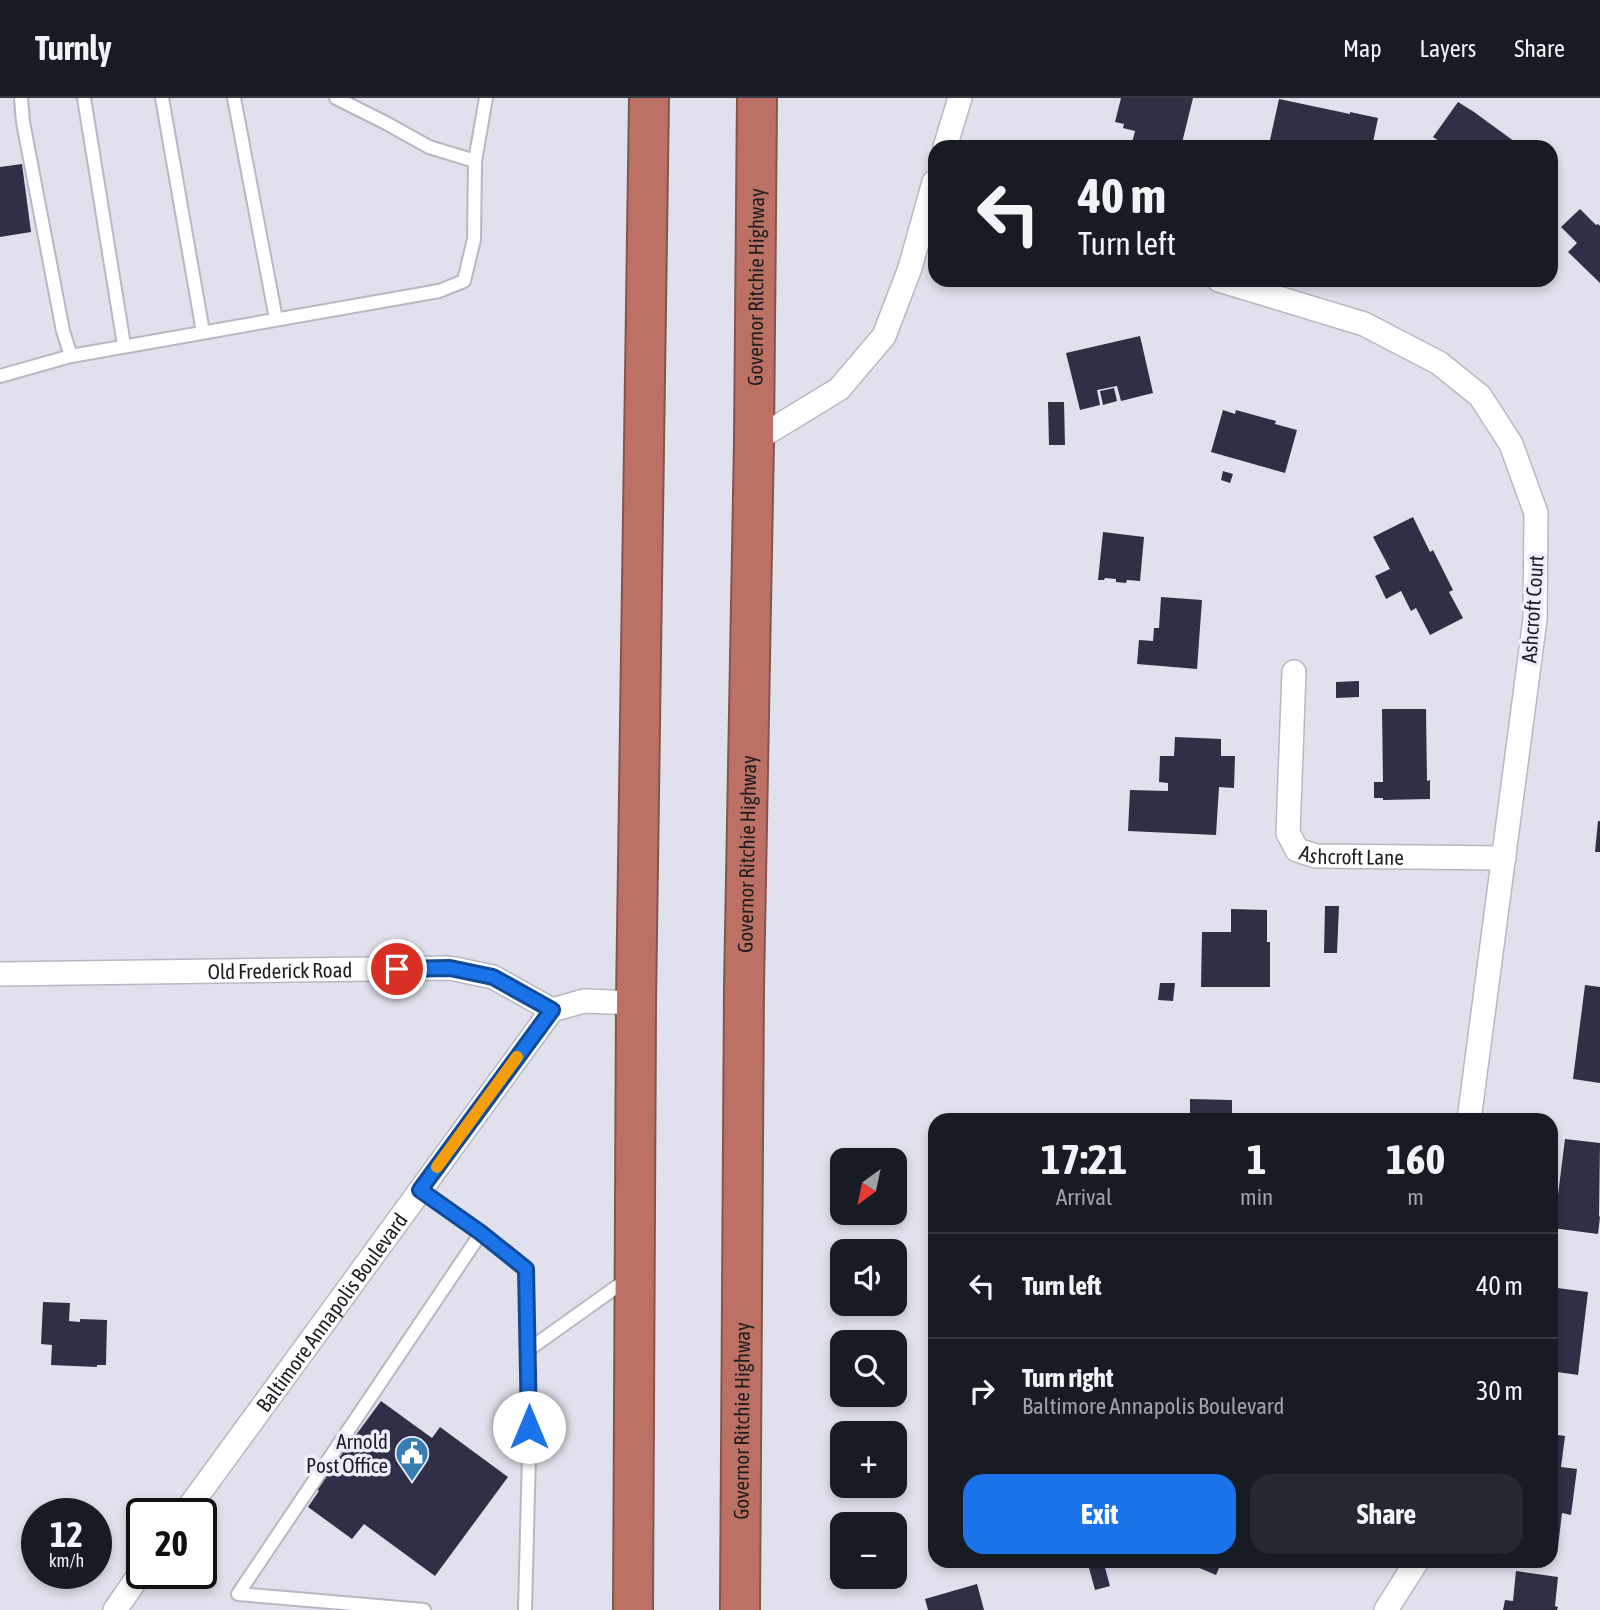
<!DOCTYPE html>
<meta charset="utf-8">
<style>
body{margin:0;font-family:"Asap Condensed",sans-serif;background:#242831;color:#f1f3f6;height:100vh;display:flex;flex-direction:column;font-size:26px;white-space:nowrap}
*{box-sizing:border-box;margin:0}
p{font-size:23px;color:#9ea1a6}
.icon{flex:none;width:38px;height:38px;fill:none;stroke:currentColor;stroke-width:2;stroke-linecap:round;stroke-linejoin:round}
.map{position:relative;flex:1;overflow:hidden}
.details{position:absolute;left:928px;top:1015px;width:630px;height:455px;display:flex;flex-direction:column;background:#171b24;border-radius:21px;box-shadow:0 4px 10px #0003}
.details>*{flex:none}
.hud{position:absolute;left:928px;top:42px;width:630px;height:147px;border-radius:21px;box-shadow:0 4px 10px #0003;background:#171b24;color:#f1f3f6;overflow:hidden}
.needle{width:46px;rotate:213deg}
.buttons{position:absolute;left:830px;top:1050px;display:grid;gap:14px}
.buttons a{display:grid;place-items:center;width:77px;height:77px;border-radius:14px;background:#171b24;box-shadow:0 4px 10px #0003;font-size:35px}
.speed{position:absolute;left:21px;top:1400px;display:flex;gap:14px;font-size:35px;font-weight:700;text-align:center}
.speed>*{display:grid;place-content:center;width:91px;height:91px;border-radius:50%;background:#171b24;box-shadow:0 4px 10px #0003;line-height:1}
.speed small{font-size:18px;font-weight:400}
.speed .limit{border:4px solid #111;border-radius:10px;background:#fff;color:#111}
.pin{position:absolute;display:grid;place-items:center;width:60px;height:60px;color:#fff;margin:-30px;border:4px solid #fff;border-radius:50%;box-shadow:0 2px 7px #0007}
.me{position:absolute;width:77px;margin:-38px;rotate:0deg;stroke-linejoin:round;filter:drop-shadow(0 0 5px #0008)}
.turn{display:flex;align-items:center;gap:24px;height:147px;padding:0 35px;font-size:32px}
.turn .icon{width:91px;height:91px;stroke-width:2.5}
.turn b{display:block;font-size:49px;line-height:60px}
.eta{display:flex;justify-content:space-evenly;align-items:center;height:119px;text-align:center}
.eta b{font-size:42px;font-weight:700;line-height:49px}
.primary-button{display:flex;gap:14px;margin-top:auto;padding:14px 35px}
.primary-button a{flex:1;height:80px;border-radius:21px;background:#1a73e8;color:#fff;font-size:28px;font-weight:700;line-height:80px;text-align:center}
.primary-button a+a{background:#242831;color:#f1f3f6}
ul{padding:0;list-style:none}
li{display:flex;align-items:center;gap:21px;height:105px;padding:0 35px;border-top:2px solid #363941}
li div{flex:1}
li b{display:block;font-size:26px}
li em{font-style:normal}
header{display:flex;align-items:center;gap:42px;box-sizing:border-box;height:98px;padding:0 35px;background:#171b24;border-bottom:2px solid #363941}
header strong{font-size:33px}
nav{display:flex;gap:38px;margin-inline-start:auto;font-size:24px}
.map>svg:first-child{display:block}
.building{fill:#2f2f48}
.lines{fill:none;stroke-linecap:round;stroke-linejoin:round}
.lane-casing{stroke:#b7b8c3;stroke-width:16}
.street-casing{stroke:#b7b8c3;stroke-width:26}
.highway-casing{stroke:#85544d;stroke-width:42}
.lane{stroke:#fff;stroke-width:12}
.street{stroke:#fff;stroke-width:23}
.highway{stroke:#bc7164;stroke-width:38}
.route-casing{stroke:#114b97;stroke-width:18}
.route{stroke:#1a73e8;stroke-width:12}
.slow{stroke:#f59e0b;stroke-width:12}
.labels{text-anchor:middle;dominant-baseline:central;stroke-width:7;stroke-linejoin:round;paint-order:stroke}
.street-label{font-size:21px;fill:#1e1e22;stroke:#edeef9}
.poi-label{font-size:21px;fill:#1e1e22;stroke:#edeef9;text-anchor:end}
</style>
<header>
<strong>Turnly</strong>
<nav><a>Map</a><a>Layers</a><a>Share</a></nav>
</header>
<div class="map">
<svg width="1600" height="1512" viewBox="0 0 1600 1512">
<rect width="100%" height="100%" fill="#e0e1ec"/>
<!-- building -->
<g class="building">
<polygon points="1121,0 1193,0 1181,49 1131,49 1135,33 1123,30 1124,26 1115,24"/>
<polygon points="1279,1 1350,16 1350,14 1378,20 1372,49 1304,49 1270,42"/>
<polygon points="1458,4 1474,14 1522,49 1448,49 1433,39"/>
<polygon points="22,66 31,134 0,139 0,69"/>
<polygon points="1580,111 1596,127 1598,126 1600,128 1600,185 1568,154 1577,145 1561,129"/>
<polygon points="1140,238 1153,295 1121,303 1117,288 1097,292 1100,307 1080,312 1066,255"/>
<polygon points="1114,290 1117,303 1103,307 1100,293"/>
<polygon points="1048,304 1064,304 1065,347 1049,347"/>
<polygon points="1223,312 1235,316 1236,312 1276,323 1275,326 1297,332 1285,375 1211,354"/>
<polygon points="1223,373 1233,376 1230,385 1221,382"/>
<polygon points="1413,419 1430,454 1433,452 1453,492 1449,494 1463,520 1430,537 1416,510 1411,513 1401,493 1386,501 1375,478 1390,471 1373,439"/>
<polygon points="1103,434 1144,439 1140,483 1127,482 1126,485 1116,484 1116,481 1105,480 1104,482 1098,482"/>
<polygon points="1161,499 1202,502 1197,571 1137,566 1139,542 1153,543 1154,530 1159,530"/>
<polygon points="1359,583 1359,599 1336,600 1336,584"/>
<polygon points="1382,611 1426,611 1427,683 1430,682 1430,701 1383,702 1383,700 1374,700 1374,684 1383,684"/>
<polygon points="1175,639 1221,641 1221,658 1235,658 1234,690 1219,689 1216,737 1128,733 1130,692 1168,693 1168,685 1159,684 1160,658 1174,658"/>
<polygon points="1598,723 1600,723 1600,754 1595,754"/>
<polygon points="1325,808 1339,808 1337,855 1324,855"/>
<polygon points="1231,811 1267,812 1267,844 1270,844 1270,889 1201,889 1202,834 1231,834"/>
<polygon points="1160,885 1175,885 1173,903 1158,902"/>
<polygon points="1585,887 1600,889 1600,985 1573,981"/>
<polygon points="1190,1001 1232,1002 1232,1022 1190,1022"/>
<polygon points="1565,1041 1600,1045 1599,1118 1600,1119 1598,1136 1552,1130 1554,1113 1556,1113"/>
<polygon points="1550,1189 1588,1194 1578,1277 1550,1273"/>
<polygon points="43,1204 70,1205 69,1223 80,1224 80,1221 107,1222 106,1267 97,1267 97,1269 51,1267 52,1247 41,1246"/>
<polygon points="381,1303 432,1340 440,1329 508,1379 435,1478 364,1426 352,1441 308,1409 319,1393 316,1391"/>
<polygon points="1550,1336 1565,1338 1561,1369 1577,1371 1571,1417 1562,1415 1558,1449 1550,1448"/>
<polygon points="1183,1463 1222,1463 1216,1477"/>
<polygon points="1104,1466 1110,1488 1095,1492 1089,1470"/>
<polygon points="1516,1473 1558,1479 1555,1508 1558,1509 1557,1512 1503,1512 1505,1502 1513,1503"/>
<polygon points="977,1486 984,1512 928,1512 925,1501"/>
</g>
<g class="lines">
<defs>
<g id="lane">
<polyline points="21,0 23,24 63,233 71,258 439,193 464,183 474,141 475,63 486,0"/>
<polyline points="84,0 124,247"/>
<polyline points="162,0 203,234"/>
<polyline points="234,0 276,221"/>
<polyline points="336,0 386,25 429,49 475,63"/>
<polyline points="0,278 71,258"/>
<polyline points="420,1092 481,1135 526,1171 529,1355 525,1512"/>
<polyline points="528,1252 629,1180"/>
<polyline points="424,1512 238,1496 481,1135"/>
</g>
<g id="street">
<polyline points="945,49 960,0"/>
<polyline points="1219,182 1364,226 1439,265 1480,298 1511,346 1536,415 1535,521 1469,1022"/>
<polyline points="754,343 839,291 884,238 910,170 934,84"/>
<path id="s1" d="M1294,574L1288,735L1297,752L1316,758L1504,760"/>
<path id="s2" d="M0,876L450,870L493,879L552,912"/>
<path id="s3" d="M184,1416L552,912L584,903L636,905"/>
<polyline points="115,1512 142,1473"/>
<polyline points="1386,1512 1417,1463"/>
</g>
<g id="highway">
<polyline points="633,1512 636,905 649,0"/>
<path id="s4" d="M740,1512L744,889L754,343L757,0"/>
</g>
</defs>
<!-- lane casing -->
<use href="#lane" class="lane-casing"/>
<!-- street casing -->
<use href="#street" class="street-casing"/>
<!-- highway casing -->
<use href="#highway" class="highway-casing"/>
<!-- lane -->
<use href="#lane" class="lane"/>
<!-- street -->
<use href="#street" class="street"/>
<!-- highway -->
<use href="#highway" class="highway"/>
</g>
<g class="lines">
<defs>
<polyline id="route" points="397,871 450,870 493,879 552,912 420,1092 481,1135 526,1171 529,1329"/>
</defs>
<!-- route casing -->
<use href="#route" class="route-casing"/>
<!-- route -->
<use href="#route" class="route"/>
<!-- slow -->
<polyline class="slow" points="437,1069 517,959"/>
</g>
<!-- icons -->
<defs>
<symbol id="civic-pin" viewBox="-11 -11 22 30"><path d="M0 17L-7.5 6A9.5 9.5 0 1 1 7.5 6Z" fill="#367db2" stroke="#edeef9"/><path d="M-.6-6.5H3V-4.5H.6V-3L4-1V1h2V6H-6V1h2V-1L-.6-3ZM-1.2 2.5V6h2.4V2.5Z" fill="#fff"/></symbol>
</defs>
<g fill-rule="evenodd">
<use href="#civic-pin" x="393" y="1336" width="38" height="52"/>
</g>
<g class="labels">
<!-- street labels -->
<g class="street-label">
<text stroke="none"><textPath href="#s4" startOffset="1323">Governor Ritchie Highway</textPath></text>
<text transform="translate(1532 511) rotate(-86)">Ashcroft Court</text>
<text stroke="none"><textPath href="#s1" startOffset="236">Ashcroft Lane</textPath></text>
<text stroke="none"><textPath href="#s4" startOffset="756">Governor Ritchie Highway</textPath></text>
<text stroke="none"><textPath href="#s2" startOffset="280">Old Frederick Road</textPath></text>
<text stroke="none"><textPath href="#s3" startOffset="250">Baltimore Annapolis Boulevard</textPath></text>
<text stroke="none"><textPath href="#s4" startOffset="189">Governor Ritchie Highway</textPath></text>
</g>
<!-- poi labels -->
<g class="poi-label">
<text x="388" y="1343">Arnold<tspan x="388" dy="24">Post Office</tspan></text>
</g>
</g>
</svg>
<div class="buttons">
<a><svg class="needle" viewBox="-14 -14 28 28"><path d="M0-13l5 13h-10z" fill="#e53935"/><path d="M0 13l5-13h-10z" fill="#9ea1a6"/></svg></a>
<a><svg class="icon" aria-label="sound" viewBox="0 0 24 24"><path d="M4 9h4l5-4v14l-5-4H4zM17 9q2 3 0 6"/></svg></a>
<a><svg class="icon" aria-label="search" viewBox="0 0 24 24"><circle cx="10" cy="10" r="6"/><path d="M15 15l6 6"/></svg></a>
<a>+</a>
<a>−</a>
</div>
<div class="speed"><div>12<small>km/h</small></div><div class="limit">20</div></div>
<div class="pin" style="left:397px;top:871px;background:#d93025"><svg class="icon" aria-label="arrive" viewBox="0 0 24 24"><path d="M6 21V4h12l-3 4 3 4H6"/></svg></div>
<svg class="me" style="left:529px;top:1329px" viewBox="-20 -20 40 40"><circle r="19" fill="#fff"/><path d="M0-13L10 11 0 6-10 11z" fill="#1a73e8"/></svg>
<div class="hud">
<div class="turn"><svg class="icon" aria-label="left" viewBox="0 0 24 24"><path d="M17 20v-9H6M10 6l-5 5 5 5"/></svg><div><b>40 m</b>Turn left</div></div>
</div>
<section class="details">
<div class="eta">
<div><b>17:21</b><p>Arrival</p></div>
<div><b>1</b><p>min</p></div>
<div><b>160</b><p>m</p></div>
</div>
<ul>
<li><svg class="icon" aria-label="left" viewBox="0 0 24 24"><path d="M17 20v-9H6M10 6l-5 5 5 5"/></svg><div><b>Turn left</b></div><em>40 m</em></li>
<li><svg class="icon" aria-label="right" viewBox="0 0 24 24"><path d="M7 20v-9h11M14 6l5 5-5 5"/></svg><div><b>Turn right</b><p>Baltimore Annapolis Boulevard</p></div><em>30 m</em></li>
</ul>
<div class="primary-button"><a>Exit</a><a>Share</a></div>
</section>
</div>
